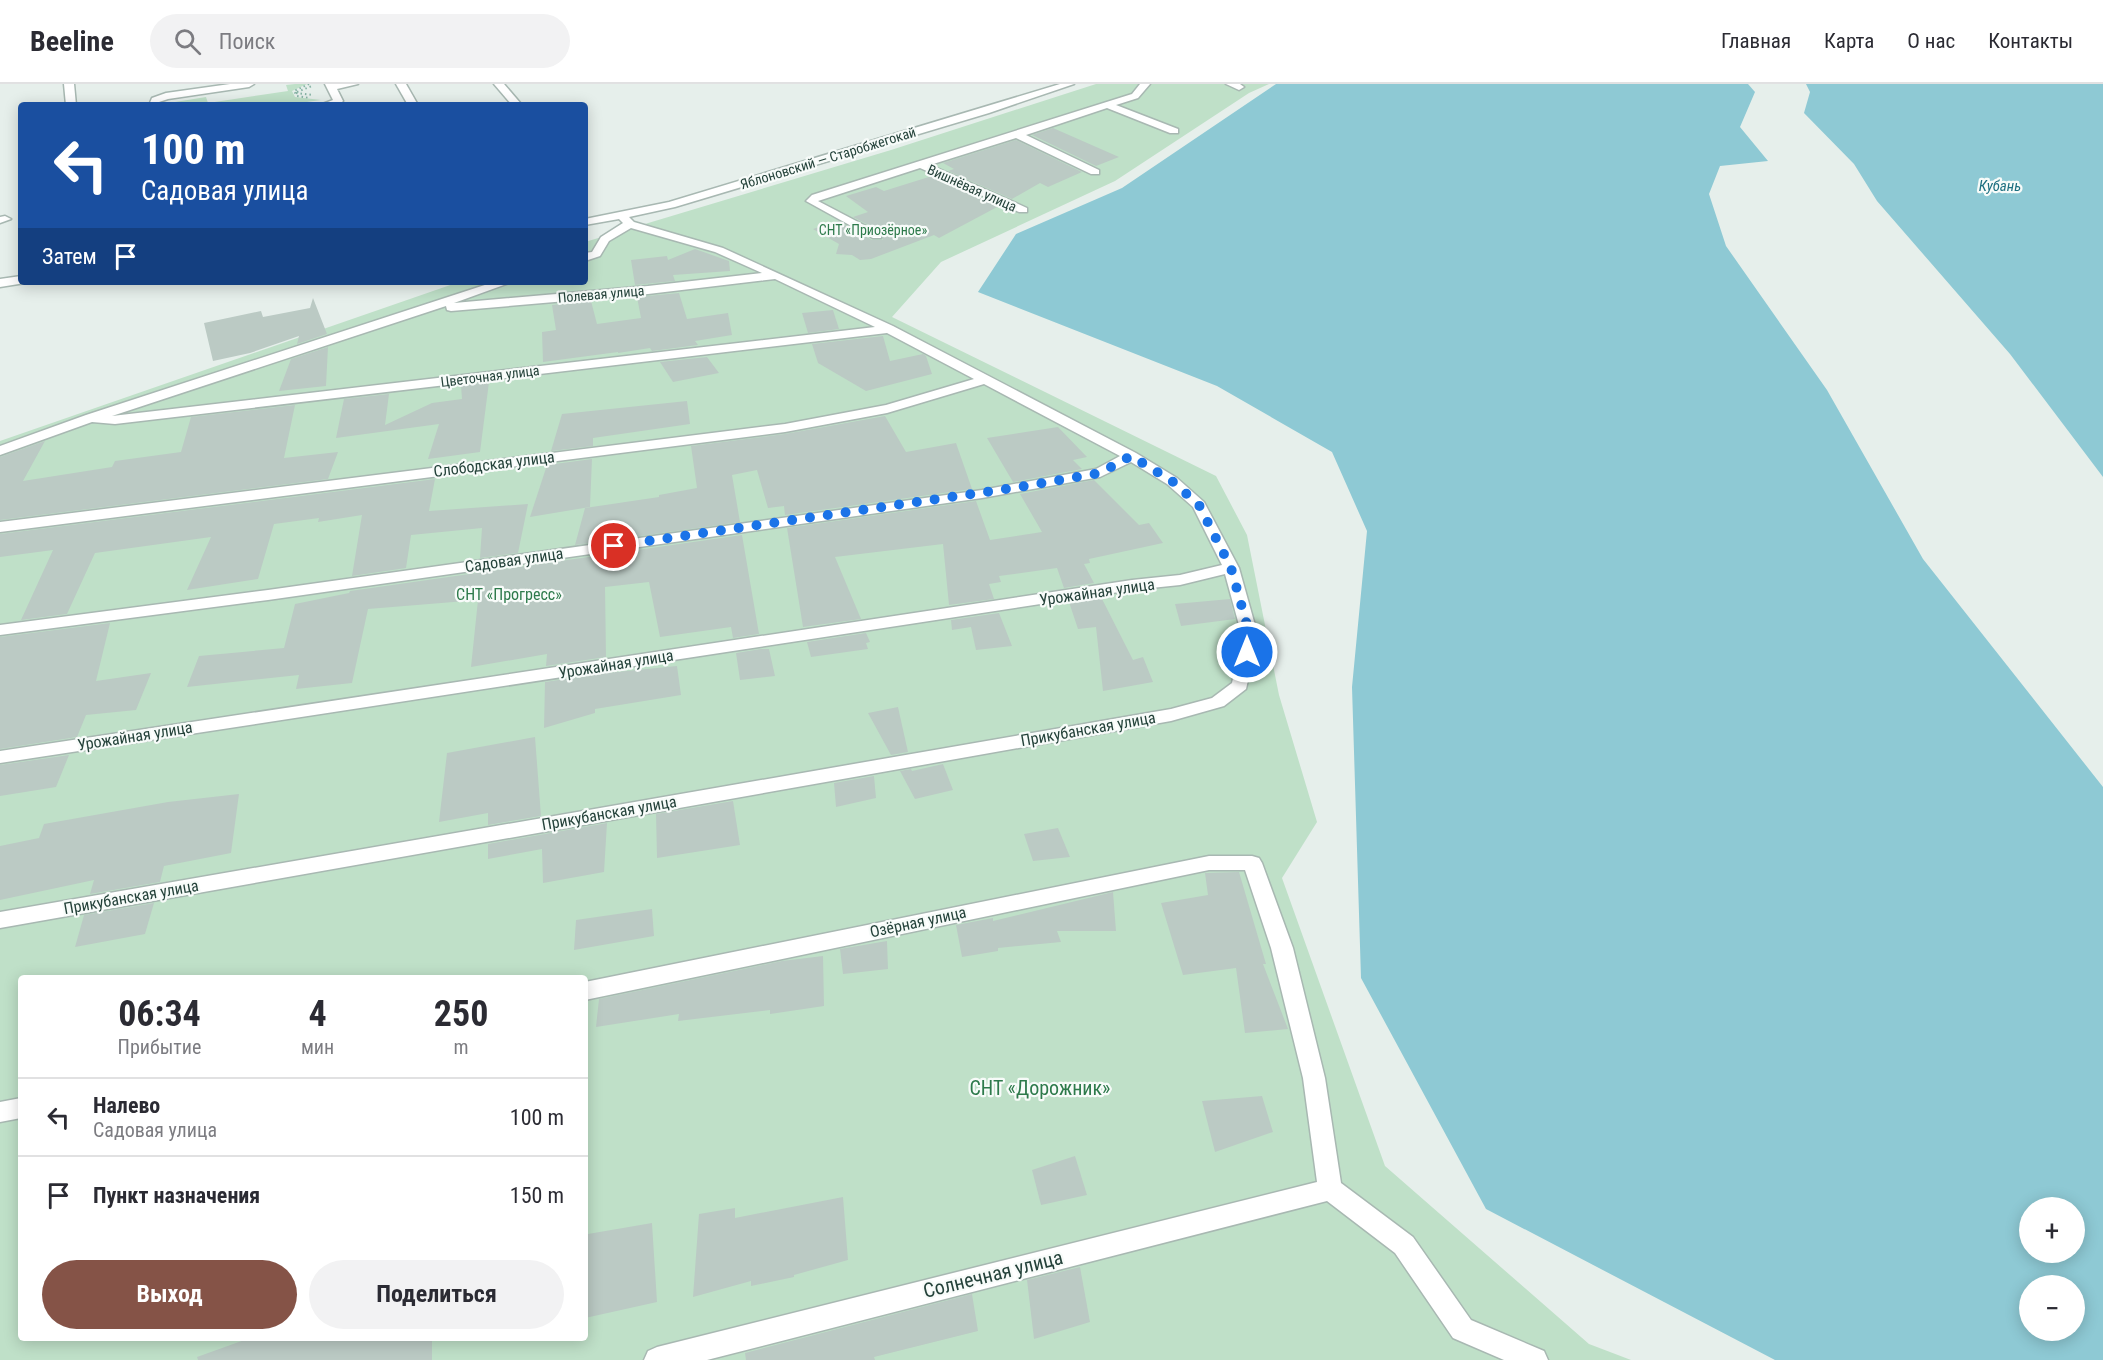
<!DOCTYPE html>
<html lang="ru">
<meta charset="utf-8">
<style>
body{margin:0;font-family:"Roboto Condensed",sans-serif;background:#f2f2f3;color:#2b2b33;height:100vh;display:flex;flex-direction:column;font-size:22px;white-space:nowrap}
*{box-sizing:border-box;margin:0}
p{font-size:20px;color:#7c7c81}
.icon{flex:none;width:33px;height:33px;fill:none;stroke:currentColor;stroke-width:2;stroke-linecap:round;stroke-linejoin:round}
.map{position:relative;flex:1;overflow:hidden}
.details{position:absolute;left:18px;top:891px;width:570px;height:366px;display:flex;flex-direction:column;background:#fff;border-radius:6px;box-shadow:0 3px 15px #0003}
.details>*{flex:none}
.banner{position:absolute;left:18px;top:18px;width:570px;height:183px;border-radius:6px;box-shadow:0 3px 15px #0003;background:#1a4fa0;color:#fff;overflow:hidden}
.buttons{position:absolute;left:2019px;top:1113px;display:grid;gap:12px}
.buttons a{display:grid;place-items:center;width:66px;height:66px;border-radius:50%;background:#fff;box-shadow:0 3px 15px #0003;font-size:30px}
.pin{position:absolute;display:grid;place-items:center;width:51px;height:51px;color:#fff;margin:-26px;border:3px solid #fff;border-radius:50%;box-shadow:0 2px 6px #0007}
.me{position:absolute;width:66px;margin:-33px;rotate:0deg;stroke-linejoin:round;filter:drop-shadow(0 0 4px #0008)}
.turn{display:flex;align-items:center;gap:21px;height:126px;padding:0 24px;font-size:27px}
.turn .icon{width:78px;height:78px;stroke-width:2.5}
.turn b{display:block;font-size:42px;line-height:51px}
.then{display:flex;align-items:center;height:57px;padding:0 24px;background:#0003;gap:12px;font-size:22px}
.eta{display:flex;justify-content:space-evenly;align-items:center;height:102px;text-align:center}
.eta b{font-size:36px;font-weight:700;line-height:42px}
.action{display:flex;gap:12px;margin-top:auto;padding:12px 24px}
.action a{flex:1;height:69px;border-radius:36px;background:#855347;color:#fff;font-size:24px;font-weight:700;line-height:69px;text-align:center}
.action a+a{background:#f2f2f3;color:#2b2b33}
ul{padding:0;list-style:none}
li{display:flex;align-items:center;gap:18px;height:78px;padding:0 24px;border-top:2px solid #e1e1e2}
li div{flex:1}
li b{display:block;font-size:22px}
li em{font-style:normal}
header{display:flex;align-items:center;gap:36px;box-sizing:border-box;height:84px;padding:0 30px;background:#fff;border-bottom:2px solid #e1e1e2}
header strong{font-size:28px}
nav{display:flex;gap:33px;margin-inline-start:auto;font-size:21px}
.search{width:420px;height:54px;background:#f2f2f3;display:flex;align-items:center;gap:15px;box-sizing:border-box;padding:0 21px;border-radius:33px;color:#7c7c81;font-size:22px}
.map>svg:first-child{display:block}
.green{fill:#bfe0c8;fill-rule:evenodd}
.water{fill:#8ec9d4;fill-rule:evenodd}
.building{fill:#bbcac4}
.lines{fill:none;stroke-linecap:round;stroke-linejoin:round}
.minor-casing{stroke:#a8b8b2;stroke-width:3}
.path{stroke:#86b3a5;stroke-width:2;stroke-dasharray:1.5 3;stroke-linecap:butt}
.minor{fill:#fff;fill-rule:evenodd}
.route{stroke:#1a73e8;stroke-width:10;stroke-dasharray:0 18}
.labels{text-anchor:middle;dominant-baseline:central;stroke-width:4.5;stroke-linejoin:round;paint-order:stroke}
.far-street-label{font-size:14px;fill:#24423a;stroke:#f7fbf9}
.far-park-label{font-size:14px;fill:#2d7a4b;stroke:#f7fbf9}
.far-water-label{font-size:15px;font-style:italic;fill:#1c6f80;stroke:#f7fbf9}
.street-label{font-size:16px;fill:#24423a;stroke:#f7fbf9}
.park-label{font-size:16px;fill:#2d7a4b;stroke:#f7fbf9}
.near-park-label{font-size:20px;fill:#2d7a4b;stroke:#f7fbf9}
.near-street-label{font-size:20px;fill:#24423a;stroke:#f7fbf9}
</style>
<header>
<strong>Beeline</strong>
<div class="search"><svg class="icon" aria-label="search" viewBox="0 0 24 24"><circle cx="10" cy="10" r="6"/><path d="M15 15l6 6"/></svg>Поиск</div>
<nav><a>Главная</a><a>Карта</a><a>О нас</a><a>Контакты</a></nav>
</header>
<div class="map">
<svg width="2103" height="1276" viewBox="0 0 2103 1276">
<rect width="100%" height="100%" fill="#e6efeb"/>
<!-- green -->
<g class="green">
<polygon points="295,0 307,0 292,7 295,13 321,16 285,21 255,21 258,19 199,21 175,18 206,13 208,19 288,7 286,1"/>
<path d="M1096,0H1269L1249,9L1115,97L941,178L892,233L1216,392L1247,451L1279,611L1317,738L1282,794L1385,1082L1589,1260L1631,1276H0V357L459,198H585V158L891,66ZM21,894H585V1254H21Z"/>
</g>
<!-- water -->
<g class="water">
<path d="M1276,0H1748L1755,8L1740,43L1768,77L1720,82L1709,110L1726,162L1827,306L1923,475L2103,703V1276H1775L1486,1125L1361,894L1352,603L1367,447L1332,368L1217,302L978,208L1016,150L1122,104ZM2030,1124H2074V1168H2030ZM2030,1202H2074V1246H2030Z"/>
<polygon points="1806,0 2103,0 2103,393 2010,270 1877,117 1854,80 1804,29 1810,8"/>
</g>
<!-- building -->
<g class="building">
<polygon points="1053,44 1119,73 1096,82 1032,51"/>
<polygon points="1016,56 1082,88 1048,103 1040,99 1012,115 948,87 954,85 943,79"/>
<polygon points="932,92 999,122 939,154 934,151 871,175 860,176 852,171 836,170 839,160 813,145 838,137 872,156 883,156 882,148 853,133 868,128 846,112 876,103 884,107"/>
<polygon points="695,165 729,177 730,187 673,191 675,197 635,201 631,176 667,172 668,176"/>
<polygon points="679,209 687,235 728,229 732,251 695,257 698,261 652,267 650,264 618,269 618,268 543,278 542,248 556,246 552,221 591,217 597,240 641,234 637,213"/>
<polygon points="313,214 327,250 297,260 299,252 250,269 213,277 204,239 261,227 263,233 310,224"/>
<polygon points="833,226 839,245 808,249 802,229"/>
<polygon points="883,252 890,277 923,270 926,272 932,290 866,307 818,279 812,260"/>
<polygon points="328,263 326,302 279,307 291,275"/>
<polygon points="707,273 719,289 673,298 660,278"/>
<polygon points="489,298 480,368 428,375 439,340 336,354 344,315 389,310 385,341 432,319 462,315 461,301"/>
<polygon points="687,317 690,340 593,354 593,362 551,367 562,330"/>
<polygon points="295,321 284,374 338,368 328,395 0,436 0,373 45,357 23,397 112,383 115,377 181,368 191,333"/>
<polygon points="885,332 906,368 956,359 972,405 785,431 784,422 768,424 757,386 732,391 740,438 575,461 585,424 659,413 659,411 697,404 691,362 785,350"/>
<polygon points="1058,343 1087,373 1073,376 1082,385 1013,398 987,354"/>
<polygon points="592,375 590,423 530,433 547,381"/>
<polygon points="435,395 429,427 528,420 518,469 480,474 482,444 411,451 406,484 352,492 362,431 318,438 319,434 274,440 258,495 187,506 211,453 95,469 67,530 21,536 53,466 0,473 0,450"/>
<polygon points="1094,396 1139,441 1149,439 1163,459 1089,475 1090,479 1084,480 1094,499 1064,504 1057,484 999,492 1001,498 989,500 994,515 949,521 943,460 835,473 861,535 803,543 787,444 976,417 990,456 1042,448 1020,410"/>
<polygon points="742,451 759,550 733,554 731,543 660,553 649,498 605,503 606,573 546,582 547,570 471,583 478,516 368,525 352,599 296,605 299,591 187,603 199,572 284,564 295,520 349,509 350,507"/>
<polygon points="1101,513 1133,576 1143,573 1153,598 1103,607 1096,543 1078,545 1069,518"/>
<polygon points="1230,515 1235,535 1181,542 1175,520"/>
<polygon points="999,529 1012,562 976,566 971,543 952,546 951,536"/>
<polygon points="110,539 96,597 151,589 136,626 86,631 77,653 0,665 0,553"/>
<polygon points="866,549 870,558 866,559 868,565 811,573 807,558"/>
<polygon points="761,565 769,565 775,592 740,596 736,569"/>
<polygon points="677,582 681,611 595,625 595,629 544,644 545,598 606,589"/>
<polygon points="898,623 908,668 891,671 868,629"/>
<polygon points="535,653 541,732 488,741 488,729 439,738 447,669"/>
<polygon points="69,671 56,703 0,712 0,681"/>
<polygon points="943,680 953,706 915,715 900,687 911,685 912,687"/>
<polygon points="874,692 876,714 836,723 834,699"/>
<polygon points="239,710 231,769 164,782 160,798 90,810 94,796 0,816 0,762 39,754 44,740 168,718"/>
<polygon points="733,717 740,761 657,774 656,730"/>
<polygon points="607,739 604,788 543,799 542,765 488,775 488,760"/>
<polygon points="1058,744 1070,773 1033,777 1024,750"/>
<polygon points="1239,788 1266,880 1263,880 1288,945 1245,949 1236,884 1183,891 1161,819 1208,811 1205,789"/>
<polygon points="1113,808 1116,847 1057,847 1061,858 998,864 998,867 962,873 956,841 993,834 993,837"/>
<polygon points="154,819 145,850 75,863 84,831"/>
<polygon points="652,825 654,852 574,866 576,836"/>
<polygon points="887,857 888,885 843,890 840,865"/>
<polygon points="823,872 824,922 770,930 770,926 678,937 679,930 596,943 599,915 782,877"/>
<polygon points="1262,1012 1273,1048 1215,1068 1202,1017"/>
<polygon points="1075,1072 1087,1111 1041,1121 1032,1086"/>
<polygon points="843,1113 848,1176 794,1191 794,1193 751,1202 751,1197 693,1213 699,1130 735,1124 735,1134"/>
<polygon points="652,1139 657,1218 585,1234 588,1150"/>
<polygon points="1080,1183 1090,1238 1034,1255 1027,1196"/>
<polygon points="972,1210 978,1247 874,1273 875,1276 746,1276 745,1269"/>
<polygon points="250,1254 432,1254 432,1276 198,1276 197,1273"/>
</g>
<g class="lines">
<defs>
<g id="minor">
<polygon points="64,0 74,0 76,21 66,21"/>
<polygon points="230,0 254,0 249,3 168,15 159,18 159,21 149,21 152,14 166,9"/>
<polygon points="325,0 358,0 337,5 343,17 341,19 320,21 333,16"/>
<polygon points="396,0 406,0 418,21 408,21"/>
<polygon points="494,0 504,0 522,21 512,21"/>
<path d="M1060,0H1074L989,29L675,123L629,133L634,138L723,164L893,242L1136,369L1177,394L1204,418L1239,484L1258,552L1246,605L1224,622L1171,637L0,844V828L1171,625L1212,614L1232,599L1242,552L1225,490L1180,501L1132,506L0,679V667L1132,496L1180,491L1222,481L1193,423L1167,400L1131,378L1100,393L982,414L268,516L0,551V541L268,506L982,406L1096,385L1120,372L984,300L887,329L785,348L0,448V438L785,340L886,321L974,295L887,249L115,340L92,338L0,371V362L86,331L494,198H512L454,219L648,202L762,189L715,168L631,144L609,157L600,172L585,177V169L592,168L601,153L623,139L619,135L585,141V135L669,118ZM775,195L875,243L112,332L446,222L447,226L451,227L648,210Z"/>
<polygon points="1140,0 1150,0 1138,14 1116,21 1178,45 1178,49 1170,49 1107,24 1026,51 1099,86 1099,90 1091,90 1016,54 930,81 1027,124 1027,128 1019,128 920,84 818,117 881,150 881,154 873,154 806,117 812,111 1132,10"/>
<polygon points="1226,0 1240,0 1244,3 1239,6"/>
<polygon points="5,132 11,135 0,139 0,133"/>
<polygon points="21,192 21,198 25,199 0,203 0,195"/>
<polygon points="1209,772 1252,772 1259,774 1262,779 1293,864 1325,994 1341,1099 1413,1153 1471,1236 1544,1267 1548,1276 1504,1276 1453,1254 1395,1169 1327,1117 707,1276 644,1276 648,1267 657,1263 1317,1098 1303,994 1271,864 1245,786 1209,786 585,916 585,898"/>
<polygon points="21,1014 21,1034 0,1038 0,1018"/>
</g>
</defs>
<!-- minor casing -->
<use href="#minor" class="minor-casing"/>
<!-- path -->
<g class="path">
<polyline points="309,0 294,7 297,12 310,14"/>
<polyline points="297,8 312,2"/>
<polyline points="296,9 313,11"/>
</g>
<!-- minor -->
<use href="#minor" class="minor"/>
</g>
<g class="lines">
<!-- route -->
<polyline class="route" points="614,462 1020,403 1100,389 1131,372 1172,397 1199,421 1231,484 1250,552 1247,568"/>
</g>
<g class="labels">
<!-- far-street labels -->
<g class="far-street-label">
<text transform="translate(828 74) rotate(-17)">Яблоновский — Старобжегокай</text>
<text transform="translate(972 104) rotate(24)">Вишнёвая улица</text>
<text transform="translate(601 210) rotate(-5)">Полевая улица</text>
<text transform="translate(490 292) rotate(-7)">Цветочная улица</text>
</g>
<!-- far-park labels -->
<g class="far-park-label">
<text x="873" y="146">СНТ «Приозёрное»</text>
</g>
<!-- far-water labels -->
<g class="far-water-label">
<text x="2000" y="102">Кубань</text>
</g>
<!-- street labels -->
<g class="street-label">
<text transform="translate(494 380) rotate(-7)">Слободская улица</text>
<text transform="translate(514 476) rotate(-8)">Садовая улица</text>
<text transform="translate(1097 508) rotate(-8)">Урожайная улица</text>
<text transform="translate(616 580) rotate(-9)">Урожайная улица</text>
<text transform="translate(1088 645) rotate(-10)">Прикубанская улица</text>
<text transform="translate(135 652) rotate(-9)">Урожайная улица</text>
<text transform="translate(609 729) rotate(-10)">Прикубанская улица</text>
<text transform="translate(131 813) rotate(-10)">Прикубанская улица</text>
<text transform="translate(918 838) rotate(-12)">Озёрная улица</text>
</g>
<!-- park labels -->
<g class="park-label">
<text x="509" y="510">СНТ «Прогресс»</text>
</g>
<!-- near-park labels -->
<g class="near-park-label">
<text x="1040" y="1004">СНТ «Дорожник»</text>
</g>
<!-- near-street labels -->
<g class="near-street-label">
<text transform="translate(993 1190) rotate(-14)">Солнечная улица</text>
</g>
</g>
</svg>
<div class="buttons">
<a>+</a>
<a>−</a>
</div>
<div class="pin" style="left:614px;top:462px;background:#d93025"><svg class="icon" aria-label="arrive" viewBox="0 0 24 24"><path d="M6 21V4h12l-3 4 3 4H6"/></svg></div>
<svg class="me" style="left:1247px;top:568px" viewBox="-20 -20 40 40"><circle r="17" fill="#1a73e8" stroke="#fff" stroke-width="3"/><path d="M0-11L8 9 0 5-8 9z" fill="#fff"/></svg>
<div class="banner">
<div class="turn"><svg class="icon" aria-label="left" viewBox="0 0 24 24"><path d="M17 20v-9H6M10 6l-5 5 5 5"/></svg><div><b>100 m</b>Садовая улица</div></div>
<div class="then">Затем<svg class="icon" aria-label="arrive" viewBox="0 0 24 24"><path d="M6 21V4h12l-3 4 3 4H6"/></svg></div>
</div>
<section class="details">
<div class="eta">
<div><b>06:34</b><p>Прибытие</p></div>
<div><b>4</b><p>мин</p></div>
<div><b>250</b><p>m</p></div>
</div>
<ul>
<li><svg class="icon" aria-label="left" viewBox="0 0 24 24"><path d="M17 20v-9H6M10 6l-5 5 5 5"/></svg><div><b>Налево</b><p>Садовая улица</p></div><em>100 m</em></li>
<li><svg class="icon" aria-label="arrive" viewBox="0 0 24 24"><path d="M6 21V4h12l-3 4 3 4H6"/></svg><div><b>Пункт назначения</b></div><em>150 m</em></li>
</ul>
<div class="action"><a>Выход</a><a>Поделиться</a></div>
</section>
</div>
